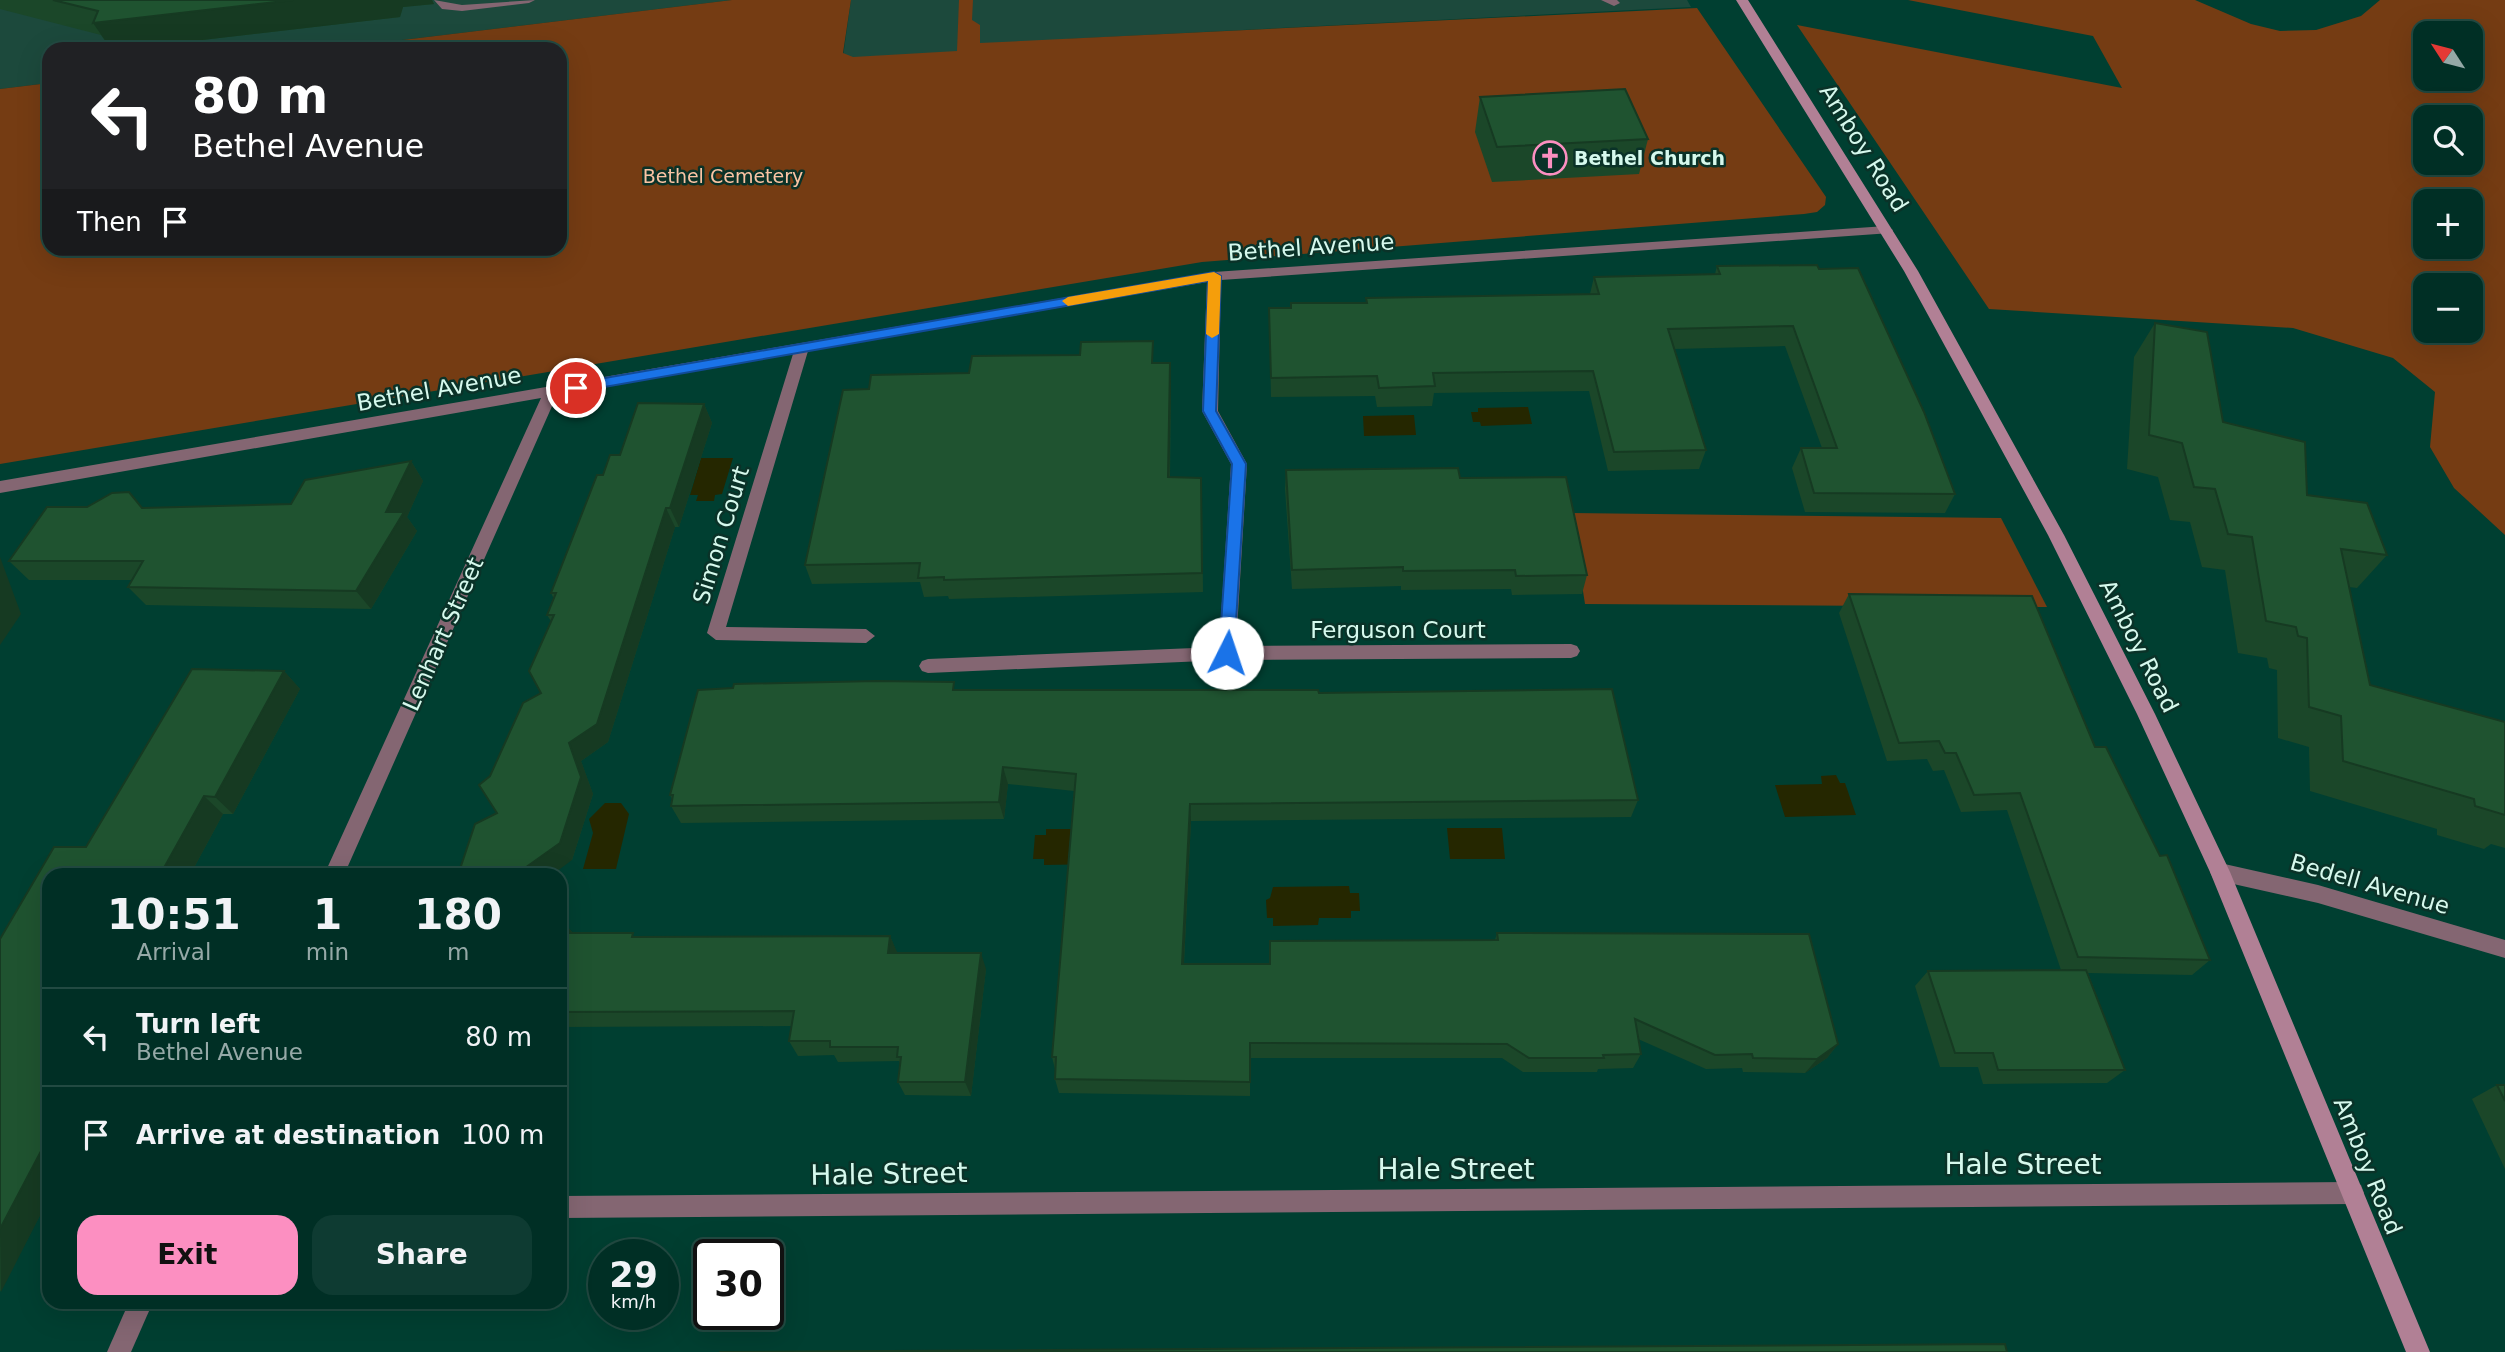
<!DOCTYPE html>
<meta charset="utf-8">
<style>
body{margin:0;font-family:"DejaVu Sans",sans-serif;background:#0e3b32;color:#f1f3f6;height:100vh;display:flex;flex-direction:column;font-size:26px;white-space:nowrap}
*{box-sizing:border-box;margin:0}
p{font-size:23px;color:#95a9a7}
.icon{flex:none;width:38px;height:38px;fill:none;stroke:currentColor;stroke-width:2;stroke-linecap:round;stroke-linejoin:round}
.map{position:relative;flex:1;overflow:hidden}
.panel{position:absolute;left:42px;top:868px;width:525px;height:441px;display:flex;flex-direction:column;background:#002f25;border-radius:21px;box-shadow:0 7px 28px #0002,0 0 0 2px #224a42}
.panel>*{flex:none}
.guide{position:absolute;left:42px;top:42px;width:525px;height:214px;border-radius:21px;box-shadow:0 7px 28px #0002,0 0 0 2px #224a42;background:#202124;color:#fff;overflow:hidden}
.needle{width:46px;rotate:306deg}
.buttons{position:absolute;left:2413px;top:21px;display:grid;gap:14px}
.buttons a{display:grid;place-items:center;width:70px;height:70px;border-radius:14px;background:#002f25;box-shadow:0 7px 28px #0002,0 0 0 2px #224a42;font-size:35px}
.speed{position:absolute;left:588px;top:1239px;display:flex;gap:14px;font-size:35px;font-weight:700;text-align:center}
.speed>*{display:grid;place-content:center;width:91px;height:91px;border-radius:50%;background:#002f25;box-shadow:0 7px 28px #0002,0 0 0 2px #224a42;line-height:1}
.speed small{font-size:18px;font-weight:400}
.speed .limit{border:4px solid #111;border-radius:10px;background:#fff;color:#111}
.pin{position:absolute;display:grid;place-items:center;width:60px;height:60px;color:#fff;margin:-30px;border:4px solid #fff;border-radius:50%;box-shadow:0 2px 7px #0007}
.me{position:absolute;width:77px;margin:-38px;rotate:4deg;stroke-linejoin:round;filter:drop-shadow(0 0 5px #0008)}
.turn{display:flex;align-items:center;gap:24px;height:147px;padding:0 35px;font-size:32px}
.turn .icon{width:91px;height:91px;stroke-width:2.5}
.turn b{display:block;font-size:49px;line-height:60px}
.then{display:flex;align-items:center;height:66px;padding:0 35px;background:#0003;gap:14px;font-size:26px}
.eta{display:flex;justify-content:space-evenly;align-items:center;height:119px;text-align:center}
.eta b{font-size:42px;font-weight:600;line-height:49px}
.primary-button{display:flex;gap:14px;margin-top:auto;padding:14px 35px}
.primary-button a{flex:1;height:80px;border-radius:21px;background:#fc8fc1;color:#111;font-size:28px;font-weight:600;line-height:80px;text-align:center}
.primary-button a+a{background:#0e3b32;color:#f1f3f6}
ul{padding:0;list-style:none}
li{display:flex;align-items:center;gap:21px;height:98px;padding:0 35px;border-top:2px solid #224a42}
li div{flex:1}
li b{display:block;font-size:26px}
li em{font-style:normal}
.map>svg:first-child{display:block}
.built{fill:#1c493c}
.green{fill:#753c13;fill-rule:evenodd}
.water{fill:#252700}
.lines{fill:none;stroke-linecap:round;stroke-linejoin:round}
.lane{fill:#846672;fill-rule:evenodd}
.street{fill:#846672;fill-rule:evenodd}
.secondary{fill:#b18095;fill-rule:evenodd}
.wall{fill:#1b4729}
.shaded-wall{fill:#163a22}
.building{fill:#1f5330;stroke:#163a22;stroke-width:2}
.route{fill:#1a73e8;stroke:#114b97;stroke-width:2}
.slow{fill:#f59e0b}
.labels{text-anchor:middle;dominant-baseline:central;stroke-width:5;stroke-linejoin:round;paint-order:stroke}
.far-poi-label{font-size:19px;font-weight:bold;fill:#d6f9ed;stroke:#0a3228;text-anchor:start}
.far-park-label{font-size:19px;fill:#fac4a4;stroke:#0a3228}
.street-label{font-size:23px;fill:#d6f9ed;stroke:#0a3228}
.near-street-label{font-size:28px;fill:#d6f9ed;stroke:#0a3228}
</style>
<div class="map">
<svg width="2505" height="1352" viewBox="0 0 2505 1352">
<rect width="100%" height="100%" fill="#003f31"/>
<!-- built -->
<g class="built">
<polygon points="0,0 732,0 328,49 49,49 49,83 0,89"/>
<polygon points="851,0 1687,0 1691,7 1067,39 954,56 842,64"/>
</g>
<!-- green -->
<g class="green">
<polygon points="732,0 851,0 843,53 853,57 957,51 959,0 973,0 972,20 980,25 980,43 1697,8 1826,197 1825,205 1817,212 1804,214 1202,262 0,464 0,89 49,83 49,248 560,248 560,49 328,49"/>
<path d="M1908,0H2195L2251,24L2280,31L2316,30L2361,16L2380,0H2505V535L2454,488L2430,447L2435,392L2393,358L2293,328L1989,309L1797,25L2122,88L2093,36ZM2471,33V79H2426V33ZM2471,117V163H2426V117ZM2471,201V247H2426V201ZM2471,285V331H2426V285Z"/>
<polygon points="1571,513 2001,518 2047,607 1585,604"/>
</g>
<!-- water -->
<g class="water">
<polygon points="1528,407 1532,424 1481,426 1480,422 1473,422 1471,412 1478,412 1478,408"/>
<polygon points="1414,415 1416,435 1364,436 1363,416"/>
<polygon points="701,458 733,458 722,494 715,495 714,501 696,501 698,495 690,495"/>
<polygon points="1836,775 1840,783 1845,783 1856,815 1785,817 1775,785 1822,784 1821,776"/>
<polygon points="605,803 621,803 629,814 616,869 583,869 593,833 589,819"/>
<polygon points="1447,828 1502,828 1505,859 1450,859"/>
<polygon points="1046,829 1105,829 1102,864 1044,865 1044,859 1033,859 1035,835 1046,835"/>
<polygon points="1349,886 1350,893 1359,893 1360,911 1351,911 1351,918 1319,918 1318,925 1273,926 1273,918 1267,918 1266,900 1270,898 1273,887"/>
</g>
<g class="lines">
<!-- lane -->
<g class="lane">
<polygon points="434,0 462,5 535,0 529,3 462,11 442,9"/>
<polygon points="1601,0 1617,0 1620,3 1614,6"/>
</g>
<!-- street -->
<g class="street">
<polygon points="1886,226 1893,230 1891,233 1221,280 1218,411 1247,464 1236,646 1571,644 1577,646 1580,651 1577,656 1571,658 1227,660 928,673 922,671 919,666 922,661 928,659 1219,647 1231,464 1202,411 1207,282 808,351 726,627 866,629 875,636 866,643 716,640 707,633 793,354 557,395 344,875 324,875 541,398 0,493 0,481 1214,272"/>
<polygon points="2220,863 2318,885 2505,940 2505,958 2318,903 2220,881 2213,878 2210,872 2213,866"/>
<polygon points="2353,1182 2361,1185 2364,1193 2361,1201 2353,1204 560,1218 560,1196"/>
<polygon points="129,1302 153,1302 131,1352 107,1352"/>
</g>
<!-- secondary -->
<polygon class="secondary" points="1736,0 1748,0 1918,271 2064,535 2155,714 2230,872 2430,1352 2406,1352 2210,872 2137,714 2048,535 1904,271"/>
</g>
<!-- wall -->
<g class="wall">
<polygon points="0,0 432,0 434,4 403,7 400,17 124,49 111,49 101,35 0,9"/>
<polygon points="1480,97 1648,139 1639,174 1492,182 1475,132"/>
<polygon points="1717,266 1819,269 1955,494 1945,513 1805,512 1792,468 1801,448 1822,448 1785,346 1674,349 1706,450 1699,469 1608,471 1589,391 1434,393 1432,406 1377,407 1375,396 1271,397 1269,308 1291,308 1366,303 1366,298 1590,294 1594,277 1715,274"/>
<polygon points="2155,323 2223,422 2307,495 2387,555 2357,588 2349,587 2370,685 2505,722 2505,848 2491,844 2484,849 2437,835 2437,829 2310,791 2309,747 2278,738 2277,670 2269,668 2267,658 2238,653 2225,570 2202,567 2190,522 2170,520 2158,477 2127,469 2134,357"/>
<polygon points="969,373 1171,383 1170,477 1202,498 1203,592 949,599 948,596 924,597 920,582 812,584 805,565 869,389"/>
<polygon points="704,404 712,423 679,527 675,527 608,742 581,761 593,794 572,860 497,813 490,776 541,693 551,621 547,615 554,599 551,593 603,475 620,455"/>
<polygon points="411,461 423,481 407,517 417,531 371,609 146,605 128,587 132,580 29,580 9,561 291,504"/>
<polygon points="1286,470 1460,478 1587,575 1582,594 1512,595 1511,589 1401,590 1401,586 1292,589 1285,489"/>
<polygon points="1849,594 2095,747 2210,960 2192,975 2088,973 2125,1070 2107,1083 1983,1084 1978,1067 1940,1067 1915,986 1928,971 2061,970 2007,810 1961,812 1944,770 1933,771 1927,759 1887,761 1839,613"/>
<polygon points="192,669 284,671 300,689 233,814 223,814 190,875 49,875 49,1198 0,1292 0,939 54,847 86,847"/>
<polygon points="956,690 1319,693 1638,800 1631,817 1191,821 1184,964 1270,964 1495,940 1497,933 1838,1044 1827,1058 1805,1073 1743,1072 1742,1068 1706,1069 1638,1039 1641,1054 1633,1068 1598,1069 1597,1072 1523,1072 1502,1058 1250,1058 1250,1096 1059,1093 1055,1079 1055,1069 1052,1057 1074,791 1008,784 1004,819 681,823 671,806 672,799 670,795"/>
<polygon points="560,925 566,925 573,933 637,937 890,936 897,953 986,969 971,1096 905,1095 898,1082 900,1063 899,1061 838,1062 834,1055 798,1056 789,1041 792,1026 560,1027"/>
<polygon points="2497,1085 2505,1085 2505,1169 2472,1099"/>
</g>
<!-- shaded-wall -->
<g class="shaded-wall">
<polygon points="293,0 432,0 434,4 403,7 400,17 124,49 111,49 93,23"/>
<polygon points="1170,363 1171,383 1169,496 1168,477"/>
<polygon points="704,404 712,423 679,527 670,508"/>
<polygon points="411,461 423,481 407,517 417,531 371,609 356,591 386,512"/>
<polygon points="666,508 675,527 608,742 581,761 593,794 572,860 552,875 515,875"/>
<polygon points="0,557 21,614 0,645"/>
<polygon points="284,671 300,689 233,814 215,797"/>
<polygon points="1003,767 1008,784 1004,819 999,802"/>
<polygon points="204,796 223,814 190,875 160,875"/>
<polygon points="1190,804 1191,821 1183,980 1182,964"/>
<polygon points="566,925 580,941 564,933"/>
<polygon points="890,936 897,952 895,969 888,953"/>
<polygon points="981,953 986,969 971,1096 965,1082"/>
<polygon points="1838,1044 1827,1058 1805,1073 1817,1059"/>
<polygon points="49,1136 49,1198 1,1292 0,1229"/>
</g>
<!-- building -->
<g class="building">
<polygon points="53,0 293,0 93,23 98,11"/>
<polygon points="1625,89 1648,139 1497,147 1480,97"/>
<polygon points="1817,265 1819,269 1858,268 1924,412 1955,494 1814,493 1801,448 1837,448 1793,326 1668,329 1706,450 1614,452 1593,371 1433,373 1435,386 1379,388 1377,376 1271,378 1269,308 1291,308 1291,303 1367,303 1366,298 1599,294 1594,277 1720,274 1717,266"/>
<polygon points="2155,323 2207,332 2223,422 2305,442 2307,495 2367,503 2387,555 2341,549 2370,685 2505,722 2505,815 2475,806 2474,799 2343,761 2341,716 2309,707 2307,638 2298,636 2296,627 2266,621 2252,537 2228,534 2215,489 2194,487 2182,443 2149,435"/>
<polygon points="1153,341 1152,363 1170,363 1168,477 1201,478 1202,573 944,580 944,577 918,578 920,563 805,565 843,390 869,389 871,375 969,373 972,356 1080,355 1081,342"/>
<polygon points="638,403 704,404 670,508 666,508 597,724 569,743 581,777 560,843 515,875 458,875 475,824 497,813 479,785 490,776 523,703 541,693 529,671 554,615 547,615 556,593 551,593 597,475 603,475 610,455 620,455"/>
<polygon points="411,461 386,512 404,512 356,591 128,587 143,561 9,561 47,507 87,507 112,493 129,492 142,508 291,504 305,480"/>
<polygon points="1458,468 1460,478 1566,477 1587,575 1516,576 1515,570 1403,571 1403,567 1292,570 1286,470"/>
<polygon points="1849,594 2032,596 2095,747 2106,747 2160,856 2167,855 2210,960 2078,957 2020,793 1974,795 1956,753 1945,753 1939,741 1899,743"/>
<polygon points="192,669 284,671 215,797 204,796 160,875 49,875 49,1136 0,1229 0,939 54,847 86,847"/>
<polygon points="876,681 954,682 953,690 1318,690 1319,693 1612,689 1638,800 1190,804 1182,964 1270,964 1270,941 1498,940 1497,933 1809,934 1838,1044 1817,1059 1753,1058 1752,1054 1715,1055 1635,1019 1641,1054 1603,1055 1604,1058 1529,1058 1507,1044 1250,1043 1250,1082 1055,1079 1056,1057 1052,1057 1076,774 1003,767 999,802 671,806 673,795 670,795 698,690 733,688 734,684"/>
<polygon points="560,925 566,925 564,933 633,933 632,937 890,936 888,953 981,953 965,1082 898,1082 901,1057 897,1057 898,1047 830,1047 830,1041 789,1041 794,1011 560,1012"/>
<polygon points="2086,970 2125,1070 1998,1070 1993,1053 1955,1053 1928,971"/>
<polygon points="2497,1085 2505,1085 2505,1101"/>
<polygon points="2005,1344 2007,1352 719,1352"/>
</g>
<!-- route -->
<polygon class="route" points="1214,272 1221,276 1216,411 1246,464 1234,653 1227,659 1219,653 1232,464 1203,411 1208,281 576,392 570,388 576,383"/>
<!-- slow -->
<polygon class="slow" points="1214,272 1221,276 1219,334 1212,338 1206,334 1208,281 1068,306 1062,301 1068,297"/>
<!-- icons -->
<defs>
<symbol id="church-ring" viewBox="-11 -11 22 22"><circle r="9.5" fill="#0a3228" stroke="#fc8fc1" stroke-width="1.5"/><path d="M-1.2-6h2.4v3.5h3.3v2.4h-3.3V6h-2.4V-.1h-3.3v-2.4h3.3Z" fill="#fc8fc1"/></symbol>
</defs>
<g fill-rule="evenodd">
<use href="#church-ring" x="1531" y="139" width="38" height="38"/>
</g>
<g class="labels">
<!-- far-poi labels -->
<g class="far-poi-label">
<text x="1574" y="158">Bethel Church</text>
</g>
<!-- far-park labels -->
<g class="far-park-label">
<text x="723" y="176">Bethel Cemetery</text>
</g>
<!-- street labels -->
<g class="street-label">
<text transform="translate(1864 148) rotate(58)">Amboy Road</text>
<text transform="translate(1311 247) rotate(-4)">Bethel Avenue</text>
<text transform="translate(439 389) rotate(-10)">Bethel Avenue</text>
<text transform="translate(721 535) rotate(-73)">Simon Court</text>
<text x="1398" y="630">Ferguson Court</text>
<text transform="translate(443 634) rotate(-66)">Lenhart Street</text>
<text transform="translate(2139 646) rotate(63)">Amboy Road</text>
<text transform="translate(2370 884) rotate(16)">Bedell Avenue</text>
<text transform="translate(2368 1166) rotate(68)">Amboy Road</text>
</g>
<!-- near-street labels -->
<g class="near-street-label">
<text x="2023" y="1164">Hale Street</text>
<text x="1456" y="1169">Hale Street</text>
<text transform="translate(889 1174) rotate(-1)">Hale Street</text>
</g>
</g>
</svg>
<div class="buttons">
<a><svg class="needle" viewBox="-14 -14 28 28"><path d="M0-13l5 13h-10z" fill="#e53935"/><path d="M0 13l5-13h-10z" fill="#95a9a7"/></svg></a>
<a><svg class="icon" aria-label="search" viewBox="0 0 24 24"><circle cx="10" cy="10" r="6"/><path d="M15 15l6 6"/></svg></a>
<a>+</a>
<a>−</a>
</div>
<div class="speed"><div>29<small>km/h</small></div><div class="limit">30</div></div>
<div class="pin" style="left:576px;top:388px;background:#d93025"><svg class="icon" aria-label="arrive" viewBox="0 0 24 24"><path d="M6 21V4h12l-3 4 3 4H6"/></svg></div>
<svg class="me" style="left:1227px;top:653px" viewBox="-20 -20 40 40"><circle r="19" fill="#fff"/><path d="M0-13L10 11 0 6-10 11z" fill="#1a73e8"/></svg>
<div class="guide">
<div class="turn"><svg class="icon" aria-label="left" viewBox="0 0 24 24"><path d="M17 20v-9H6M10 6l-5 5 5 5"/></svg><div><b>80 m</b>Bethel Avenue</div></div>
<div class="then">Then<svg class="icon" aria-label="arrive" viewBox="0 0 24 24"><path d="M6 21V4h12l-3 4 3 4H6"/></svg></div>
</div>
<section class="panel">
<div class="eta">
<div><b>10:51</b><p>Arrival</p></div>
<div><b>1</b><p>min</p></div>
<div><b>180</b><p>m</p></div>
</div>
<ul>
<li><svg class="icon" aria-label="left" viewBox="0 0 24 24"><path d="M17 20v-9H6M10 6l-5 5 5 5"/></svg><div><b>Turn left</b><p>Bethel Avenue</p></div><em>80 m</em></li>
<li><svg class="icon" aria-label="arrive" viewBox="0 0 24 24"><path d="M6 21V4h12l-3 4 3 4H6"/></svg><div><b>Arrive at destination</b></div><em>100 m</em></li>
</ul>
<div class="primary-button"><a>Exit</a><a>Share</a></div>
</section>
</div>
